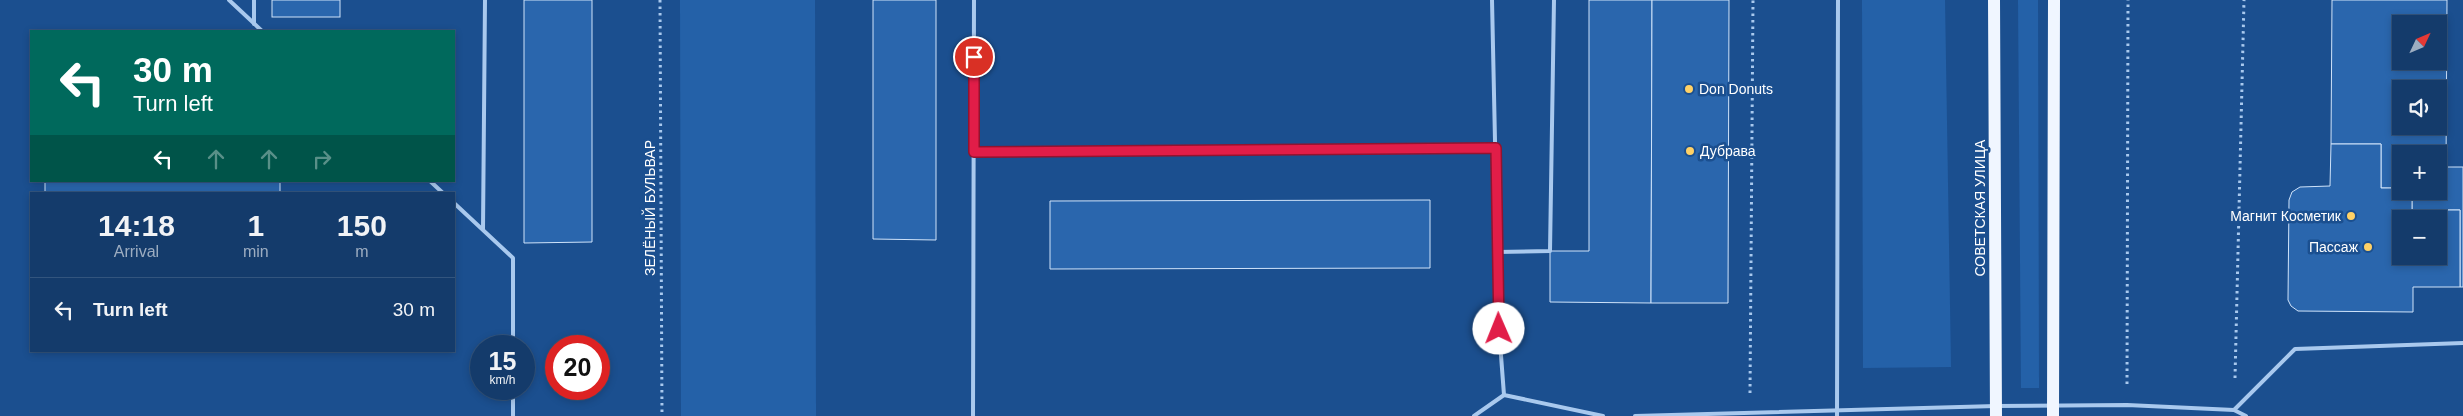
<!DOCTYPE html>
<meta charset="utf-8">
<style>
body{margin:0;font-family:Helvetica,sans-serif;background:#214673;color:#f1f3f6;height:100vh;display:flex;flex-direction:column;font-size:19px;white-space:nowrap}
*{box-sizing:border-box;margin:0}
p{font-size:16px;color:#9dadc1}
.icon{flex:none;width:28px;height:28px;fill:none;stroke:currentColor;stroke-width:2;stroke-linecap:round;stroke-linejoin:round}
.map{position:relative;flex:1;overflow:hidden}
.drawer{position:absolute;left:30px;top:192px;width:425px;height:160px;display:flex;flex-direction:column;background:#143b6b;border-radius:0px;box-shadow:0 2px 8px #0003,0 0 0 1px #33557e}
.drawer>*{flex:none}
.guide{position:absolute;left:30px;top:30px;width:425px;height:152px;border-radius:0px;box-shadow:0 2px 8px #0003,0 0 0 1px #33557e;background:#00695c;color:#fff;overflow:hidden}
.needle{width:32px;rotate:46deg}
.fabs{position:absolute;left:2392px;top:15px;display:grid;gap:10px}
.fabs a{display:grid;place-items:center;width:55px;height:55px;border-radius:0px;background:#143b6b;box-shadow:0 2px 8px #0003,0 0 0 1px #33557e;font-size:25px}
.speed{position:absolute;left:470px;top:335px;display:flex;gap:10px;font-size:25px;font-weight:700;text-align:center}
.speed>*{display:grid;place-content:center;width:65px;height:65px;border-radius:50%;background:#143b6b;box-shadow:0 2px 8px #0003,0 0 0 1px #33557e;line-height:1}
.speed small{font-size:12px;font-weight:400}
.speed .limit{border:8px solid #d22;background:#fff;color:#111}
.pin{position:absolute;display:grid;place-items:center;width:42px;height:42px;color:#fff;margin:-21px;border:2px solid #fff;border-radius:50%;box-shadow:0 1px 5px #0007}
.me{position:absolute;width:55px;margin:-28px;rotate:359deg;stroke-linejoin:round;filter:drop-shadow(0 0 4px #0008)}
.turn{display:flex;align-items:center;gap:18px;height:105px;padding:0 20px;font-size:22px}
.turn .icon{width:65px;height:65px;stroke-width:2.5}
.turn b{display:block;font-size:35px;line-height:42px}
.lanes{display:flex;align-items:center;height:48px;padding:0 20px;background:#0003;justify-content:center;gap:25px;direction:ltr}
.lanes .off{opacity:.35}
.eta{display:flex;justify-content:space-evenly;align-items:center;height:85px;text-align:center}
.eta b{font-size:30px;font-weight:600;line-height:35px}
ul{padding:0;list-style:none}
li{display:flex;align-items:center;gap:15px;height:65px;padding:0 20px;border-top:1px solid #33557e}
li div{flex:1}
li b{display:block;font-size:19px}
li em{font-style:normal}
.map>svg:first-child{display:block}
.green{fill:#2461a8}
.building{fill:#2a66ad;stroke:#cfe3fa;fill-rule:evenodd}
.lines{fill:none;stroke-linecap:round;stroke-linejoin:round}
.path{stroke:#a9c9ee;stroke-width:3;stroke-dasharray:2.5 4;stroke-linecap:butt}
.service{stroke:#a9c9ee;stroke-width:4}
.primary{stroke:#f0f6ff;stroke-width:12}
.route-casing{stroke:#92132f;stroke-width:12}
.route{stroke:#e11d48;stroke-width:9}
.poi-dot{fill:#ffd166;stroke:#1b4f8f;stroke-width:2}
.labels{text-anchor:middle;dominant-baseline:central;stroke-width:5;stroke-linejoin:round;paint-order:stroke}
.poi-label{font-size:14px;fill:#fff;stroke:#1b4f8f;text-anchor:start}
.street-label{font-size:14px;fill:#fff;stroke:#1b4f8f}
</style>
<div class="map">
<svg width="2463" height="416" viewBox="0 0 2463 416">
<rect width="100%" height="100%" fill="#1b4f8f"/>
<!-- green -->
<g class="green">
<polygon points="680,0 815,0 816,416 681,416"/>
<polygon points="1862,0 1945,0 1951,367 1863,368"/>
<polygon points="2018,0 2038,0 2039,388 2021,388"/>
</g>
<!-- building -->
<g class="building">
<rect x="272" y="0" width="68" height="17"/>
<polygon points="524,0 592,0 592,242 524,243"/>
<polygon points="873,0 936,0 936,240 873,239"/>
<polygon points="1589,0 1652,0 1651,303 1550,302 1550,251 1589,251"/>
<polygon points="1652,0 1729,0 1728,303 1651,303"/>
<path d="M2332,0H2447L2446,167H2463V287H2460V210H2412V191H2439V154H2401V188H2381V144H2331ZM2401,24H2439V61H2401ZM2401,89H2439V126H2401Z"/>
<path d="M2331,144H2381V188H2401V191H2412V210H2460V287H2413V312L2298,311L2291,306L2288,300L2289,200L2292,192L2300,187L2330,186ZM2401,219H2439V256H2401Z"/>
<rect x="45" y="181" width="235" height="13"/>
<polygon points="1430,200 1430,268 1050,269 1050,201"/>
</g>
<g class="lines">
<!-- path -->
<g class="path">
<polyline points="660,0 662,416"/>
<polyline points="2235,378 2244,0"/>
<polyline points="2127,384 2128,0"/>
<polyline points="1750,393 1753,0"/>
</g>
<!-- service -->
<g class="service">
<polyline points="229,0 262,31"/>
<polyline points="1492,0 1499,329 1504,395 1603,416"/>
<polyline points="254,24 254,0"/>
<polyline points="974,151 1496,148"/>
<polyline points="430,181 444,194"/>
<polyline points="454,203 513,258 513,346"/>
<polyline points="483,229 485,0"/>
<polyline points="1497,252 1550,251 1554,0"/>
<polyline points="513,389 513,416"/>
<polyline points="2234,410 2295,349 2463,343"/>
<polyline points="973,416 974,0"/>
<polyline points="1474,416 1504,395"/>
<polyline points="1635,416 1996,406 2127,405 2234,410 2246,416"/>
<polyline points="1837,416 1838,0"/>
</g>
<!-- primary -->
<g class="primary">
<polyline points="1994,0 1996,416"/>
<polyline points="2053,416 2054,0"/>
</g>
</g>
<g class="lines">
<defs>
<polyline id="route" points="974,57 974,152 1496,148 1499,329"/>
</defs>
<!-- route casing -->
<use href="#route" class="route-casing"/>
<!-- route -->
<use href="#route" class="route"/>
</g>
<!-- markers -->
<g class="poi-dot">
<circle cx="1689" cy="89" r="5"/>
<circle cx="1690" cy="151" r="5"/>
<circle cx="2351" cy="216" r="5"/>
<circle cx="2368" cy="247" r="5"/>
</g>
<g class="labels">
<!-- poi labels -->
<g class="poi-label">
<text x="1699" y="89">Don Donuts</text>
<text x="1700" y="151">Дубрава</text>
<text x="2341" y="216" text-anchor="end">Магнит Косметик</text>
<text x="2358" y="247" text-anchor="end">Пассаж</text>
</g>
<!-- street labels -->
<g class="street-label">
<text transform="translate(650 208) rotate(-90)">ЗЕЛЁНЫЙ БУЛЬВАР</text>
<text transform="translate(1980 208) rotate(-90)">СОВЕТСКАЯ УЛИЦА</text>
</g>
</g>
</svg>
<div class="fabs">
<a><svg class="needle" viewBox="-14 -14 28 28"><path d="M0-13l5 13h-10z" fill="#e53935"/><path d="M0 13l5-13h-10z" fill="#9dadc1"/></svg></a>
<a><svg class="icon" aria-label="sound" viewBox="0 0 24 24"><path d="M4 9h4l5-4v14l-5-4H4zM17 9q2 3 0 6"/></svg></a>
<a>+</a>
<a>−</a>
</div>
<div class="speed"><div>15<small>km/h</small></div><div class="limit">20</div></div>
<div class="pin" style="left:974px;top:57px;background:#d93025"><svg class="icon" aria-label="arrive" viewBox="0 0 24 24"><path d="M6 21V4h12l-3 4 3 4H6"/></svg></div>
<svg class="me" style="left:1499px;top:329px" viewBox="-20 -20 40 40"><circle r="19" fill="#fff"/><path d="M0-13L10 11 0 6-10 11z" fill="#e11d48"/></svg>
<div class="guide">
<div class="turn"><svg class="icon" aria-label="left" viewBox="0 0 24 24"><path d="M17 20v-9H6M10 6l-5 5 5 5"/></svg><div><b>30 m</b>Turn left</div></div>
<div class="lanes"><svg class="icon" aria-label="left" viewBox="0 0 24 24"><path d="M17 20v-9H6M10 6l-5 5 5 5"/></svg><svg class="icon off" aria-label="ahead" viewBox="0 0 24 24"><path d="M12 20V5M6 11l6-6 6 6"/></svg><svg class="icon off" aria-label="ahead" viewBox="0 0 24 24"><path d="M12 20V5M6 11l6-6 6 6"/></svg><svg class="icon off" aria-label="right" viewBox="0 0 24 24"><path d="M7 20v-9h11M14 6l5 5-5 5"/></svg></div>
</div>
<section class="drawer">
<div class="eta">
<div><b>14:18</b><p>Arrival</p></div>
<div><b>1</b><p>min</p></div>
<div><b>150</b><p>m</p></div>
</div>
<ul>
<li><svg class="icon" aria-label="left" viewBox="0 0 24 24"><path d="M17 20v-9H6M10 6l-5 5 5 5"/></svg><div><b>Turn left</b></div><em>30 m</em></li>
</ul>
</section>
</div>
